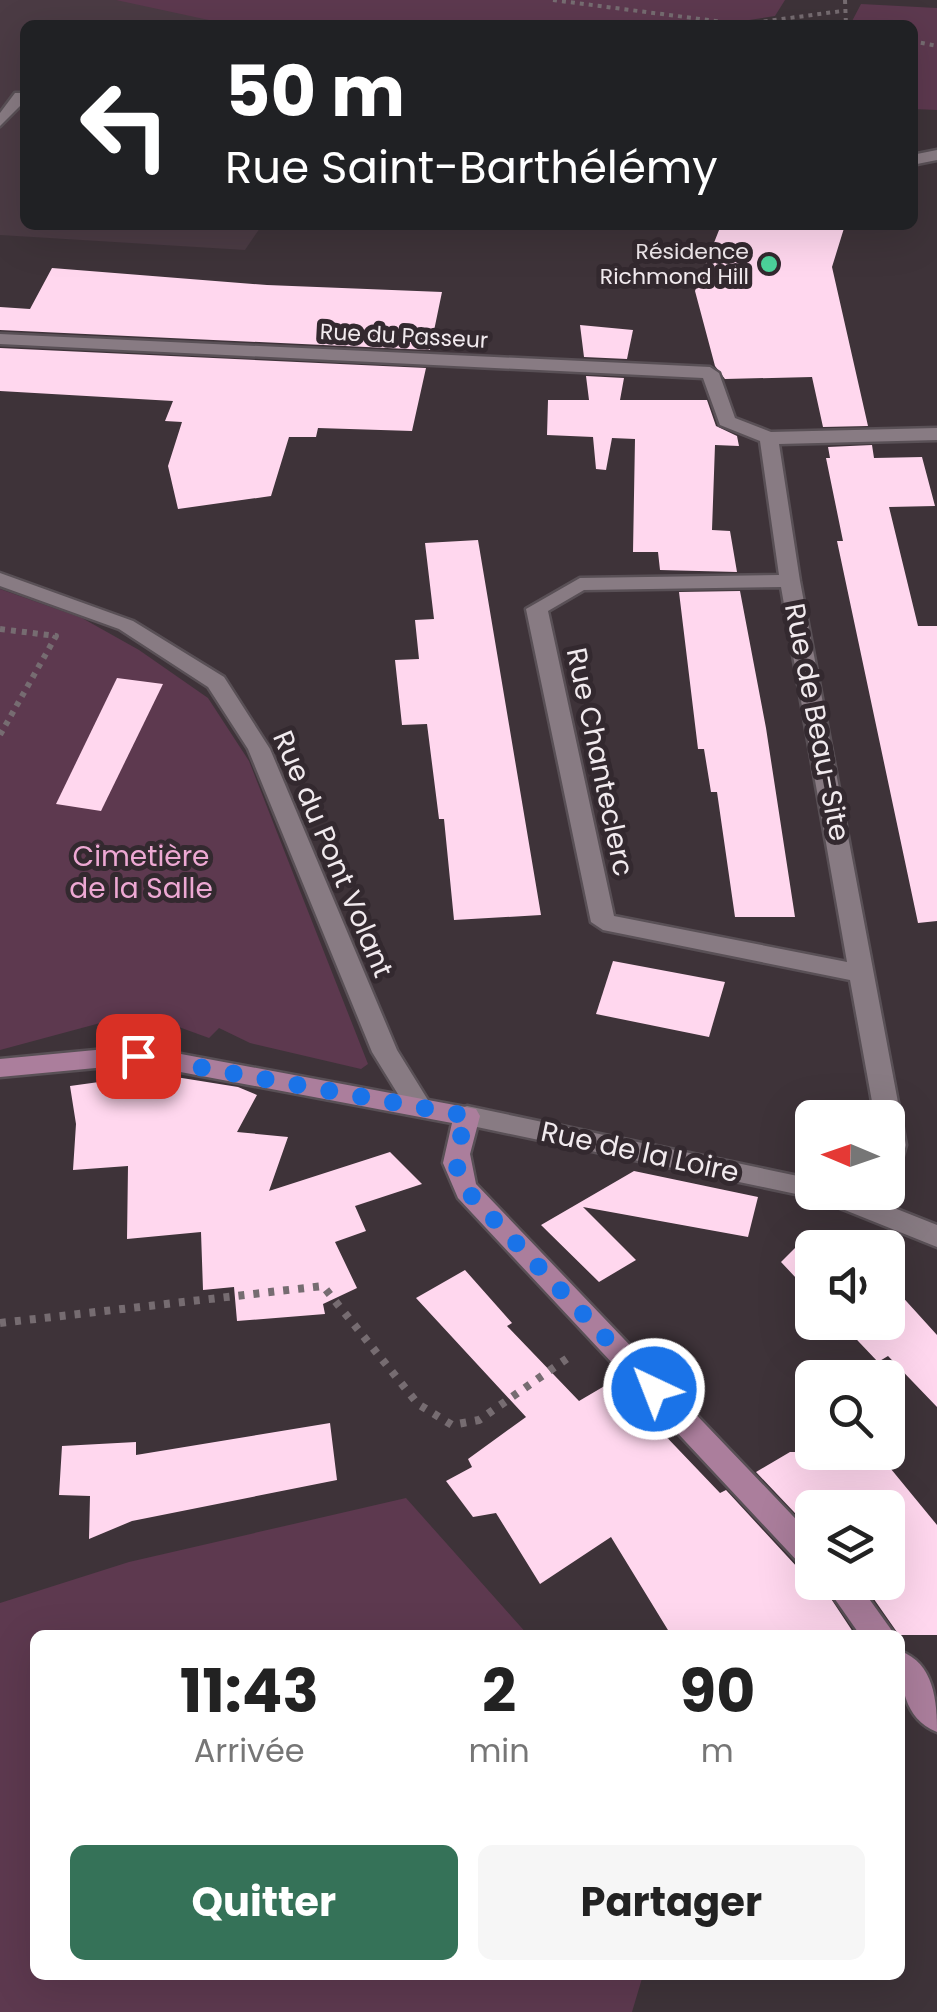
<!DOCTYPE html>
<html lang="fr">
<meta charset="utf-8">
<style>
body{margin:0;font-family:Poppins,sans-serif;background:#f6f6f6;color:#222;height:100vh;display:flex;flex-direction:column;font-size:38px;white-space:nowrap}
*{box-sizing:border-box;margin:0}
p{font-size:32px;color:#767676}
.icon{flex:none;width:55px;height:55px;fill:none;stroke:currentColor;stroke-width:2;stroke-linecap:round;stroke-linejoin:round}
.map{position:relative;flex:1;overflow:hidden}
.sheet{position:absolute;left:30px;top:1630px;width:875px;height:350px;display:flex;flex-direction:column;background:#fff;border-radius:15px;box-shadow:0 10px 40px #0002}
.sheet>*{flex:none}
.hud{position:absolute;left:20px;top:20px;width:898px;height:210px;border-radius:15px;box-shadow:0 10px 40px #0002;background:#202124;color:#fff;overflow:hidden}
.needle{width:65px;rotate:272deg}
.fabs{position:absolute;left:795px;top:1100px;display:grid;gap:20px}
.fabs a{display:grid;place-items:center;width:110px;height:110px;border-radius:15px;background:#fff;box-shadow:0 10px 40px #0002;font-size:50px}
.pin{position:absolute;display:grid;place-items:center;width:85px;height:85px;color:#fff;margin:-42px;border-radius:20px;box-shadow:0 5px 15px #0006}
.me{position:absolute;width:110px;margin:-55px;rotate:317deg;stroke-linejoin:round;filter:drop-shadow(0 0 8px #0008)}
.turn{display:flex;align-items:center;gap:35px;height:210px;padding:0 40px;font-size:45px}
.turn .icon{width:130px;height:130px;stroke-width:2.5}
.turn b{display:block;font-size:70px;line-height:85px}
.eta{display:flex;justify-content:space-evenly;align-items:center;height:170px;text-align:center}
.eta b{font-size:60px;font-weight:700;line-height:70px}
.action{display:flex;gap:20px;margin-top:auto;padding:20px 40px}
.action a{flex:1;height:115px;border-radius:15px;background:#357258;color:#fff;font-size:40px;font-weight:700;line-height:115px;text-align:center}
.action a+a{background:#f6f6f6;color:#222}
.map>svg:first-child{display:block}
.built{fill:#4b3b44}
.green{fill:#5d394f}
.building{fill:#ffd7ee}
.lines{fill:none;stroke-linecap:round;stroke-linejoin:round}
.lane-casing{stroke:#595056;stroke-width:5}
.street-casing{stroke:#595056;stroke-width:5}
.secondary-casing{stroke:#595056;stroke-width:5}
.path-far2{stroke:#766c71;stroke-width:4;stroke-dasharray:4 5;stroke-linecap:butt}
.path-far1{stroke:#766c71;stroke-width:6;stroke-dasharray:5 6;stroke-linecap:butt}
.path{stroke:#766c71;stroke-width:8;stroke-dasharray:6 9;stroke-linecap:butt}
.lane{fill:#887b83;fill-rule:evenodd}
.street{fill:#887b83;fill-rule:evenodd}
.secondary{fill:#ab7e9c;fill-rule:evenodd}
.route{stroke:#1a73e8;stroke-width:18;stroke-dasharray:0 32.4}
.poi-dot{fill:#4cd39b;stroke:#33292f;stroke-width:4}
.labels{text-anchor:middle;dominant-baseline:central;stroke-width:10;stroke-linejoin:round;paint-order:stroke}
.far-poi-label{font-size:22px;fill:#f1eaee;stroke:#33292f;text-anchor:end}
.far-street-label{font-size:22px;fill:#f1eaee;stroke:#33292f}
.street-label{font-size:28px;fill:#f1eaee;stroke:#33292f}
.park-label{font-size:28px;fill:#eda8d3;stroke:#33292f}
</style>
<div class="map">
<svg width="937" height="2012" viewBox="0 0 937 2012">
<rect width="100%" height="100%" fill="#3e3339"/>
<!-- built -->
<polygon class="built" points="0,0 232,0 384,17 382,25 25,25 25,225 262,225 245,250 0,235"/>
<!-- green -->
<g class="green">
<polygon points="116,0 785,0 775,16 717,25 232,25"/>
<polygon points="861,4 937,8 937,110 913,109 912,25 850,25"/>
<polygon points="0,589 82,618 139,650 208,698 249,761 368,1064 361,1069 250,1043 219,1028 209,1038 154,1018 130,1015 0,1050"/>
<polygon points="406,1498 528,1635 35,1635 35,1975 643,1975 632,2012 0,2012 0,1603 129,1562"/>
</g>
<!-- building -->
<g class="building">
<polygon points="721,225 845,225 832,267 868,426 823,427 812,377 725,379 715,366 695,291"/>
<polygon points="52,268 267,285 442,292 430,350 0,330 0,307 30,309"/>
<polygon points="580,325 633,330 627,359 584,357"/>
<polygon points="0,348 426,368 412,431 318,428 316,437 289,437 271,496 178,509 168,466 182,422 165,421 173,401 0,391"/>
<polygon points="586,376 624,378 620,400 707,400 716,426 737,436 739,446 715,445 712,530 730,531 737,572 660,570 658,552 633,552 635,439 612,438 606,470 596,469 593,437 547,435 548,400 589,400"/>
<polygon points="872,445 874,458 922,457 935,506 889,507 918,626 937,626 937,921 918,923 837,541 843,541 826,458 830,458 828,447"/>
<polygon points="478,540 541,915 454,920 444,819 439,819 427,724 402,725 395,660 419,659 415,620 434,619 425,543"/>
<polygon points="740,591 766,728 795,917 735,917 717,792 711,792 704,749 698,749 679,592"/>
<polygon points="117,678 163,684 101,811 56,804"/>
<polygon points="613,961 725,982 709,1037 596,1014"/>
<polygon points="157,1074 238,1087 257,1095 237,1132 288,1137 269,1191 390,1152 422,1184 355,1206 366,1231 335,1242 357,1288 323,1304 325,1314 237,1321 234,1287 203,1290 201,1232 127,1239 128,1166 73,1170 76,1124 70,1086"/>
<polygon points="634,1171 758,1197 748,1237 583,1207 636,1260 599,1282 541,1225"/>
<polygon points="807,1236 819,1248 812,1248 812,1295 781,1262"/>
<polygon points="465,1270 512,1323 507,1326 579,1401 613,1381 720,1493 726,1490 798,1568 812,1572 812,1582 820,1582 855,1635 671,1635 611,1537 540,1584 496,1513 473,1517 446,1481 472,1467 468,1459 526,1417 416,1298"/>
<polygon points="888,1281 937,1335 937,1407 888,1356 878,1362 840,1322 888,1322"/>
<polygon points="330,1423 337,1480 132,1521 89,1539 90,1496 59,1495 62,1446 136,1442 136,1455"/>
<polygon points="790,1452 877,1452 937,1525 937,1635 899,1635 862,1582 888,1582 888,1508 812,1508 812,1531 756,1472"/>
</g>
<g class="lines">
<defs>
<polygon id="lane" points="15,93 25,93 25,101 0,126 0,113"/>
<g id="street">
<polygon points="937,150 937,160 912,165 912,155"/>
<path d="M0,334L710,367L719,373L735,418L771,432L937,428V440L779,444L800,581L906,1145L897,1176L888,1179V1118H875L850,980L603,930L591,922L526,609L580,578L779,575L760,441L720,425L703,378L0,344ZM781,587L847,962L614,916L548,611L584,590Z"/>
<polygon points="0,573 133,621 224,677 270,749 397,1050 431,1105 427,1112 409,1112 372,1052 248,749 208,687 119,629 0,586"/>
<polygon points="467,1106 812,1179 812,1192 854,1192 937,1225 937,1247 815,1198 458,1123 454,1116 458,1109"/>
</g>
<g id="secondary">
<polygon points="138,1046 476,1109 480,1116 470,1154 476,1184 812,1536 812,1569 801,1565 458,1198 443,1163 452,1123 138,1064 0,1077 0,1059"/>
<polygon points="823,1582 857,1582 895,1635 860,1635"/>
<path d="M900,1651C934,1663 937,1701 937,1732C903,1719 900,1682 900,1651Z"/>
</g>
</defs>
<!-- lane casing -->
<use href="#lane" class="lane-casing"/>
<!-- street casing -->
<use href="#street" class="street-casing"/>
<!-- secondary casing -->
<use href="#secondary" class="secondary-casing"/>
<!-- path-far2 -->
<g class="path-far2">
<polyline points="553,0 739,24"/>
<polyline points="845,0 846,25"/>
<polyline points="737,25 842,11"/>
<polyline points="912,41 937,46"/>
</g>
<!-- path-far1 -->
<polyline class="path-far1" points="0,629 56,636 0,735"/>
<!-- path -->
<polyline class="path" points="0,1323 323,1286 418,1404 452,1425 479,1420 572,1355"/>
<!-- lane -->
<use href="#lane" class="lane"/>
<!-- street -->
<use href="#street" class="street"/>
<!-- secondary -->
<use href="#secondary" class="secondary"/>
</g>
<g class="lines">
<!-- route -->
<path class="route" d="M138,1056L468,1116C458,1144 449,1165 467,1191L654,1389"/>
</g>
<!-- markers -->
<circle class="poi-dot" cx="769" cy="264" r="10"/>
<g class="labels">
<!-- far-poi labels -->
<g class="far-poi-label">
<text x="749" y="251">Résidence<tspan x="749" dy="25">Richmond Hill</tspan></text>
</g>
<!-- far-street labels -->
<g class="far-street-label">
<text transform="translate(404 336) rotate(3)">Rue du Passeur</text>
</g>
<!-- street labels -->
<g class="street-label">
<text transform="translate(817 722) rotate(79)">Rue de Beau-Site</text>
<text transform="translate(600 762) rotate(78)">Rue Chanteclerc</text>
<text transform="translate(333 854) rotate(67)">Rue du Pont Volant</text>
<text transform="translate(640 1152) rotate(12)">Rue de la Loire</text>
</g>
<!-- park labels -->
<g class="park-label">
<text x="141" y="856">Cimetière<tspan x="141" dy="32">de la Salle</tspan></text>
</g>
</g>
</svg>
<div class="fabs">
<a><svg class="needle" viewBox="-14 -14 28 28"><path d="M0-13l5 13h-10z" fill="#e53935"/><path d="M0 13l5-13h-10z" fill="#767676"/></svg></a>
<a><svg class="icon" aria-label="sound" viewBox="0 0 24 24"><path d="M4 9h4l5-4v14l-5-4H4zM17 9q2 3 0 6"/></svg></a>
<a><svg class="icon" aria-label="search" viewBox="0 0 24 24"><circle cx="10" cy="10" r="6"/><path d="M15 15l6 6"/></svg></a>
<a><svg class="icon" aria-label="layers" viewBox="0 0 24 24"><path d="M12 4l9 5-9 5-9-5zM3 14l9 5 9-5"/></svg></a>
</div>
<div class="pin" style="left:138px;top:1056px;background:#d93025"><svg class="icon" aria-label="arrive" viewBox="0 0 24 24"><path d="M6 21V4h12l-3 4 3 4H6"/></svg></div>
<svg class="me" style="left:654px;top:1389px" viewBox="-20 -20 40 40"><circle r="17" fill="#1a73e8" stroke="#fff" stroke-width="3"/><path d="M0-11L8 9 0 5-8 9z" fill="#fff"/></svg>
<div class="hud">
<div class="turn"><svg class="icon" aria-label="left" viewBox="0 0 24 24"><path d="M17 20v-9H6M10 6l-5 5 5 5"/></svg><div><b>50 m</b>Rue Saint-Barthélémy</div></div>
</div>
<section class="sheet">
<div class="eta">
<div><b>11:43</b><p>Arrivée</p></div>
<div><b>2</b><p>min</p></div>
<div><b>90</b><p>m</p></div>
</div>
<div class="action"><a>Quitter</a><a>Partager</a></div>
</section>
</div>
